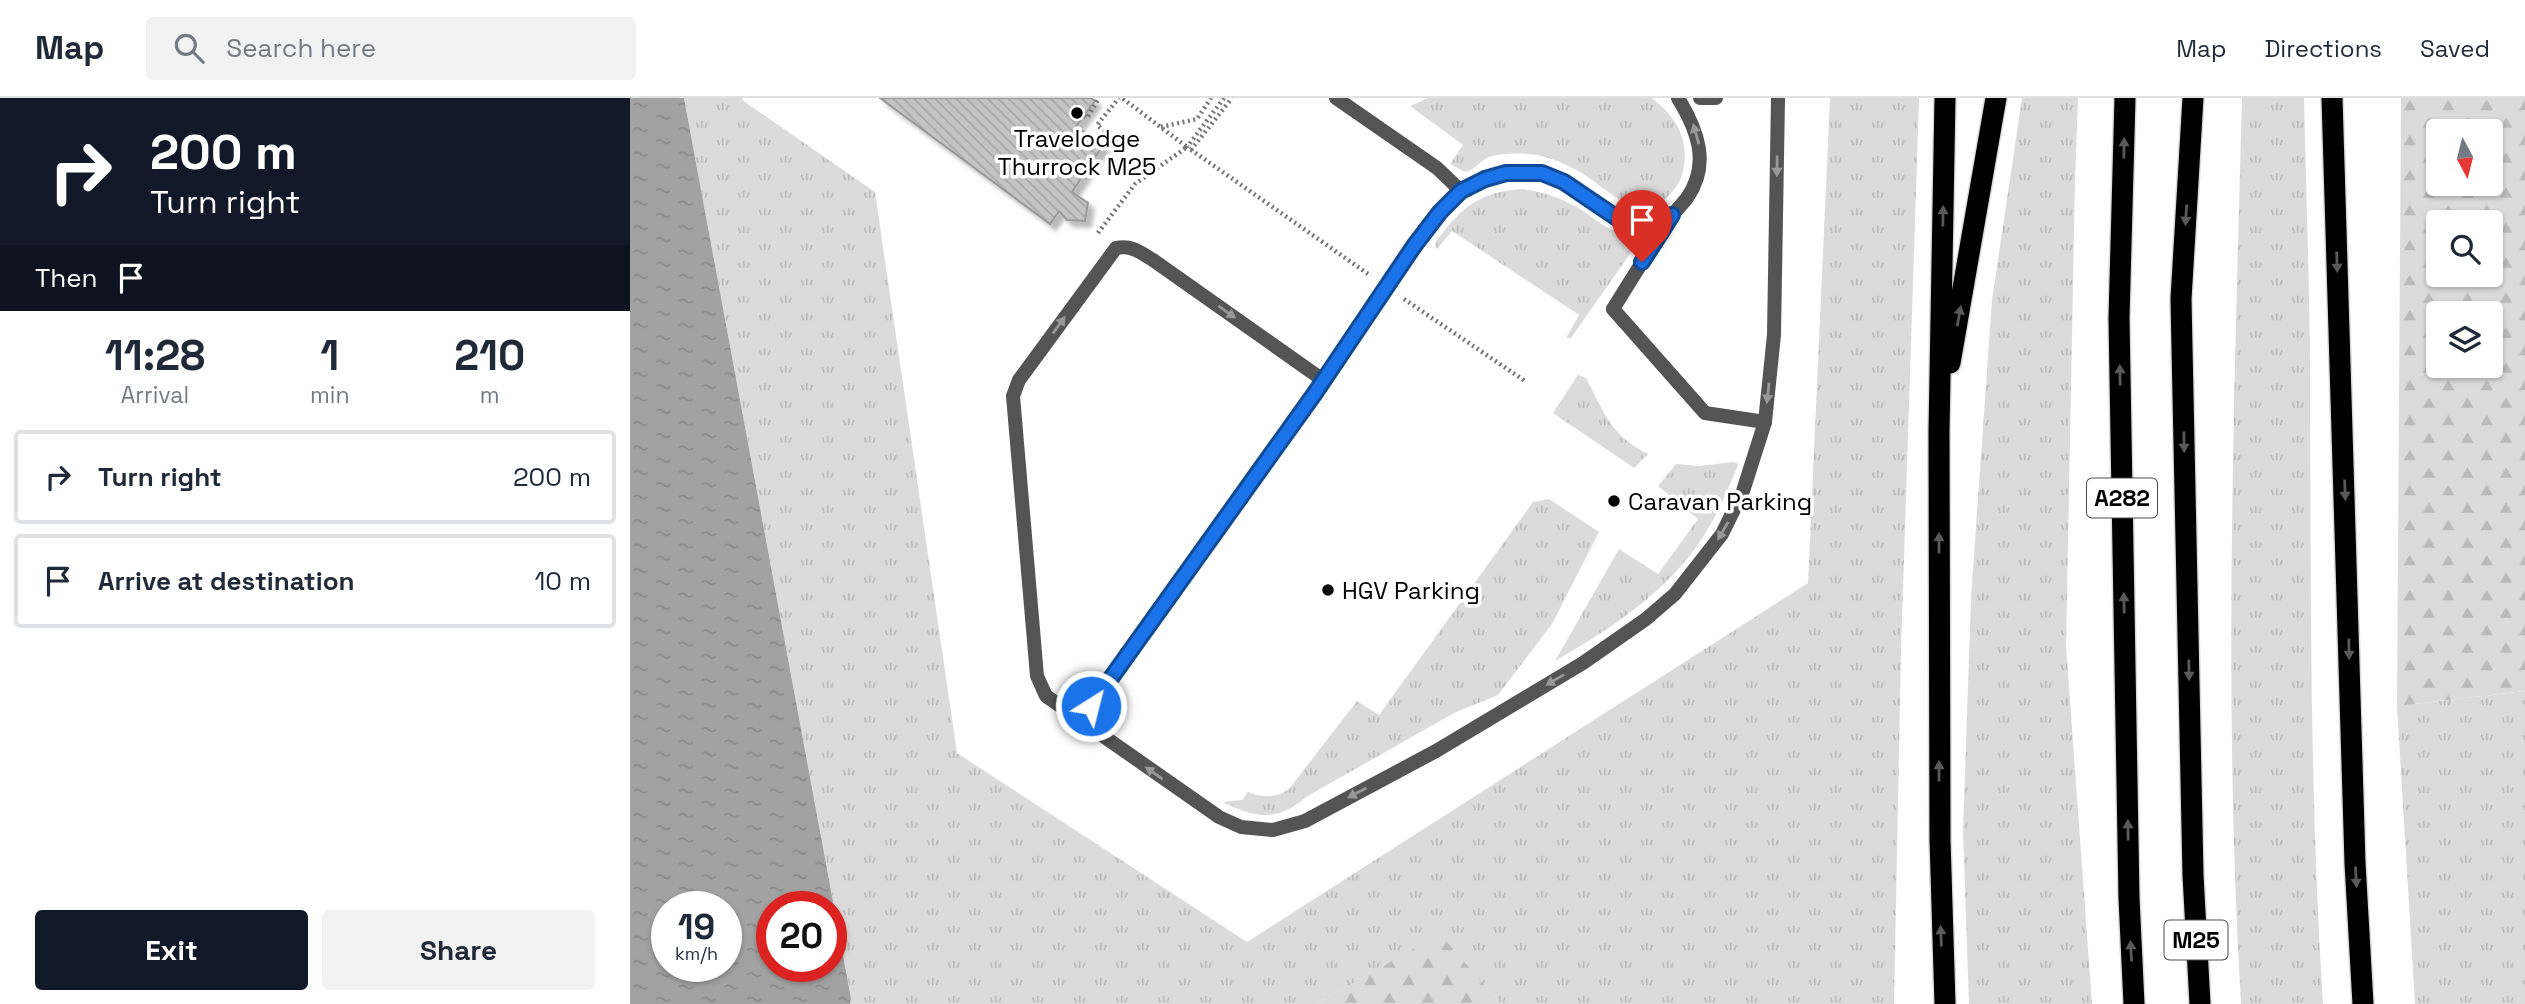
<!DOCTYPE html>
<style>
body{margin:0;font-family:"Space Grotesk",sans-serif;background:#f2f2f3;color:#1f2937;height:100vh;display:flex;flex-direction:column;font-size:26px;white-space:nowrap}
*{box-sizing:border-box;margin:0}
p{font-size:23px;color:#747a83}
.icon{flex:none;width:38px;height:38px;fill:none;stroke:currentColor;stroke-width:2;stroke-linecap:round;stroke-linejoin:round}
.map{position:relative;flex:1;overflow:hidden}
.side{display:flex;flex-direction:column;background:#fff;width:630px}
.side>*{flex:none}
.guide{background:#111827;color:#fff;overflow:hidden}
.needle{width:46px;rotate:173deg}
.buttons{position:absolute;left:1796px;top:21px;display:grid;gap:14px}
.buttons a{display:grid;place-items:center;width:77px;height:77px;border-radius:7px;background:#fff;box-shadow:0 2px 5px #0004;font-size:35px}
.speed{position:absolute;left:21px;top:793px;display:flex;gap:14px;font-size:35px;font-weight:700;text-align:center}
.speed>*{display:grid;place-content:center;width:91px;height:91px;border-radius:50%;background:#fff;box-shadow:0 2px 5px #0004;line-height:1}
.speed small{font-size:18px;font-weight:400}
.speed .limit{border:10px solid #d22;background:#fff;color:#111}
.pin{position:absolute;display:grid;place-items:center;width:60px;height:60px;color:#fff;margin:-72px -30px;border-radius:50% 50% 50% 0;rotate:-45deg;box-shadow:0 0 7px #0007}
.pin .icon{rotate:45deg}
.me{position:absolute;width:77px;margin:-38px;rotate:36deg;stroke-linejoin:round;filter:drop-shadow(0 0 5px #0008)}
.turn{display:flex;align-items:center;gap:24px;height:147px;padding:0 35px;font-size:32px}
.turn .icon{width:91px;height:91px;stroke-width:2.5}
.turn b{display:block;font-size:49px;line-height:60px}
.then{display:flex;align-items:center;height:66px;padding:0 35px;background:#0003;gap:14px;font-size:26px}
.eta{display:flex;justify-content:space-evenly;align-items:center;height:119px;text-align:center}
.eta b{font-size:42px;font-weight:800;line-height:49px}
.cta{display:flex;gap:14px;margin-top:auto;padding:14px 35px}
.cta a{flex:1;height:80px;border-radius:7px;background:#111827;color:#fff;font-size:28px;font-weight:800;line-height:80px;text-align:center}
.cta a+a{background:#f2f2f3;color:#1f2937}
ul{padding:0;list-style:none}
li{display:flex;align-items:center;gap:21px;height:94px;margin:0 14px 10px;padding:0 21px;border:4px solid #e0e1e3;border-radius:7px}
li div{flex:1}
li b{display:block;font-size:26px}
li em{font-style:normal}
header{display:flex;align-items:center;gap:42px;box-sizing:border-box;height:98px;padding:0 35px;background:#fff;border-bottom:2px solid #e0e1e3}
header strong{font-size:33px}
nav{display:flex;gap:38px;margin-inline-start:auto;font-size:24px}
.search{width:490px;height:63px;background:#f2f2f3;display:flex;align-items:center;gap:18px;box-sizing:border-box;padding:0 24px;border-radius:7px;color:#747a83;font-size:26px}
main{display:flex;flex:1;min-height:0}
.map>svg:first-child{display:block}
.grass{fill:url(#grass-tufts)}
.forest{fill:url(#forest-firs);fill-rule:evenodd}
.water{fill:url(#water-ripples);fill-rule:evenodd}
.building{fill:url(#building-back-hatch);stroke:#989898;stroke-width:2;filter:url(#shadow)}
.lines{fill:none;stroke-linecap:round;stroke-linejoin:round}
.highway-casing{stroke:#dbdbdb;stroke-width:24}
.path{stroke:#767676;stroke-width:4.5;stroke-dasharray:2 3.5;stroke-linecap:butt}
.lane{stroke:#545454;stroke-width:14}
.highway{stroke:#000;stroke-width:21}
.oneway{fill:#989898}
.oneway2{fill:#595959}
.route-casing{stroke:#114b97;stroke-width:18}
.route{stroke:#1a73e8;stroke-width:12}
.poi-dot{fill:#000;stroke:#fff;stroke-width:2.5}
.labels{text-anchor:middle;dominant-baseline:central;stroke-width:7;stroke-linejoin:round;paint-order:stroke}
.shield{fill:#fff;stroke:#4c4c4c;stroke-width:2}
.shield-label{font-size:23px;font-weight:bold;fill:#000}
.poi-label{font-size:24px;fill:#000;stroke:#fff;text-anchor:start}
</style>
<header>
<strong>Map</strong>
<div class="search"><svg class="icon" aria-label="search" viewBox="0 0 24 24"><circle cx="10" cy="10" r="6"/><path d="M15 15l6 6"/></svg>Search here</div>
<nav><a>Map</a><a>Directions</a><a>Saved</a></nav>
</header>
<main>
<section class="side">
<div class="guide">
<div class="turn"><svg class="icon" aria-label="right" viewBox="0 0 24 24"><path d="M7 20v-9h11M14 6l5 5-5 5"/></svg><div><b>200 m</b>Turn right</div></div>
<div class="then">Then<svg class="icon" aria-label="arrive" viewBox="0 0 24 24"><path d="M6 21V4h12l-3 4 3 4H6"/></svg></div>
</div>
<div class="eta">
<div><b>11:28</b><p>Arrival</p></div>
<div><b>1</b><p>min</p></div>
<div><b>210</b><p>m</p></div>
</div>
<ul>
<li><svg class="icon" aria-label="right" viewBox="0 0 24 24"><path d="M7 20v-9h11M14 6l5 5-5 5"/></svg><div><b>Turn right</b></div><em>200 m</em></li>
<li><svg class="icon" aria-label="arrive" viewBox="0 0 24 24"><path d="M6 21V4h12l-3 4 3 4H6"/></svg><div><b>Arrive at destination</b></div><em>10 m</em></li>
</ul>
<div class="cta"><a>Exit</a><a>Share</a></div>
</section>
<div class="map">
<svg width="1895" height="906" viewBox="0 0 1895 906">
<defs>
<pattern id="grass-tufts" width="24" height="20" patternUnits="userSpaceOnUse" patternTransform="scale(1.75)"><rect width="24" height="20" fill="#dbdbdb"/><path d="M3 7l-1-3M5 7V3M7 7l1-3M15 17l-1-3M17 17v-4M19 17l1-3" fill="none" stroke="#bababa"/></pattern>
<pattern id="forest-firs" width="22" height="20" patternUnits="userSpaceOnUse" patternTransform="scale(1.75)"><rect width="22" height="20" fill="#dbdbdb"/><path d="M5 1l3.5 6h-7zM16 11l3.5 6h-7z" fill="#bababa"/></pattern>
<pattern id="water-ripples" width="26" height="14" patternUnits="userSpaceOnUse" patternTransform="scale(1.75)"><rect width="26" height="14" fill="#a2a2a2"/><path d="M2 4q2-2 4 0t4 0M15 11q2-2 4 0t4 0" fill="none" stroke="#8a8a8a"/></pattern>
<pattern id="building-back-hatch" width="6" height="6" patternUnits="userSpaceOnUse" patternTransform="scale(1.75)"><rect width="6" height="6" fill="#c4c4c4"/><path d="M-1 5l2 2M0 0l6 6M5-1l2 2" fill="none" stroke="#a7a7a7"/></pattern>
<filter id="shadow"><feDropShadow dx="6" dy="6" stdDeviation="2" flood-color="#0004"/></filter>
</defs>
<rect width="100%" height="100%" fill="#fff"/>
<!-- grass -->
<g class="grass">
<polygon points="54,0 113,0 112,2 245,94 327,655 617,844 1178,485 1200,0 1289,0 1271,553 1264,906 871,906 810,837 686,906 220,906 221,899"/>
<path d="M798,0H1022C1038,13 1051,27 1054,48C1056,65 1054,80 1043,93C1012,130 982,95 955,77C938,67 919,58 900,56C887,55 869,55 857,60C849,64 845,72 835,74L820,66L833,47L780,8Z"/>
<polygon points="1392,0 1448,0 1445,82 1436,548 1462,906 1339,906 1333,733 1341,500 1362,202"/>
<path d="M1612,0H1674C1676,87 1679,173 1680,260C1681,475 1679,691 1693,906H1611C1593,604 1604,302 1612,0Z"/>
<path d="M893,91C913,94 932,100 950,111C973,126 978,134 1008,139L1009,143L941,240H936L949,217L822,133L807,151L805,145C830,111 849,93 893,91Z"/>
<path d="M948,277L956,280C974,314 981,338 1018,356L1004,370L923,315Z"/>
<path d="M1104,364L1108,366L1107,370C1098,390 1090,411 1079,429C1044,490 984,529 925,563L989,451L1028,476L1068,421L1028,388L1046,366L1068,368Z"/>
<path d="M919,401L969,434L922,526L868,597L824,615L676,699C648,724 624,720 593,704L612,702L618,694C632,700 647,700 659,691L727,603L749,617L903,404Z"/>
<polygon points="1895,593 1895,906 1785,906 1767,608"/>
</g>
<!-- forest -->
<g class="forest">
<path d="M1771,0H1895V593L1767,608ZM1808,33H1860V86H1808ZM1808,124H1860V177H1808ZM1808,215H1860V268H1808Z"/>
<polygon points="810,836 871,906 686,906"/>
</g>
<!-- water -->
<path class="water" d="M0,0H54L221,900L220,906H0ZM37,808H96V868H37ZM142,808H201V868H142Z"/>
<!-- building -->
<polygon class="building" points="250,0 461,0 465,3 446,29 474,46 442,94 458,105 455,123 437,122 429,113 420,126"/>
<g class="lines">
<defs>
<g id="highway">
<polyline points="1495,0 1489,220 1499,800 1504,906"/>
<polyline points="1563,0 1551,201 1563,777 1570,906"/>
<polyline points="1702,0 1725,765 1733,906"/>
<polyline points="1320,265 1366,0"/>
<polyline points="1315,906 1310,741 1309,333 1315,0"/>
</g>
</defs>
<!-- highway casing -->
<use href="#highway" class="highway-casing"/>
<!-- path -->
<g class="path">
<polyline points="594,0 557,49 741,178"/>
<polyline points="454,18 457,20 469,0"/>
<polyline points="531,29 567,21 581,0"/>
<polyline points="561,52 602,0"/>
<polyline points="481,61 491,47 467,27 489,0"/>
<polyline points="468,135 505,86 557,49 492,0"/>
<polyline points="774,201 895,283"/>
</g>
<!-- lane -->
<g class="lane">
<polyline points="706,0 807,70 831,93"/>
<path d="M1048,0C1067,31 1081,66 1057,100C1051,108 1043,115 1037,125C1019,153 1001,182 983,211L1075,315L1135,324"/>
<polyline points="1070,0 1086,0"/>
<path d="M693,282L523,162C510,154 502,147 486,150L389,282L383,298L407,578L416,598L589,719L611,729L643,732L675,723L806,653L953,565L1016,521L1045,496L1092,436L1113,393L1135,324L1144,237L1148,0"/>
<polyline points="450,623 725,238 784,148 810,114 831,93 855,81 876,75 912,75 934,84 987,120 1007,125 1026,123 1042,117"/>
</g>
<!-- highway -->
<use href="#highway" class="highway"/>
</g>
<!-- one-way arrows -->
<defs><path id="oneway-solid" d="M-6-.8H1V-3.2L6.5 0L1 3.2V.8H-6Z" transform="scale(1.75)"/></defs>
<g class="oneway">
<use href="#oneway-solid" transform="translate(1066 36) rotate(-106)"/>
<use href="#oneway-solid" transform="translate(1147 68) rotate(91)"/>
<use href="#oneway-solid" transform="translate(597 214) rotate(35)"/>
<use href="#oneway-solid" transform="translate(429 227) rotate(-54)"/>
<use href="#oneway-solid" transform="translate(1138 295) rotate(96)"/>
<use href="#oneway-solid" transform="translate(1093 433) rotate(120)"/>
<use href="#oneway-solid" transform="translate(925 582) rotate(149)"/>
<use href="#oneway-solid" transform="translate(524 675) rotate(-145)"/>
<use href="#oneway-solid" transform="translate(727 695) rotate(152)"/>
</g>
<g class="oneway2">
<use href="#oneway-solid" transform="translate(1494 50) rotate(-89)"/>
<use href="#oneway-solid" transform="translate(1556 117) rotate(94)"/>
<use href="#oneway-solid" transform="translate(1313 118) rotate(-89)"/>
<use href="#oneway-solid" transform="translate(1707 164) rotate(88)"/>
<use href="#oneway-solid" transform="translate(1329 218) rotate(-80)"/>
<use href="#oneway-solid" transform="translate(1490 277) rotate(-91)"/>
<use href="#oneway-solid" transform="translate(1554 344) rotate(89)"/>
<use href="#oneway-solid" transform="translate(1715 392) rotate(88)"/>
<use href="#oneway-solid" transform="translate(1309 445) rotate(-90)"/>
<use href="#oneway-solid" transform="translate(1494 505) rotate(-91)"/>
<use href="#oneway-solid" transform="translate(1719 551) rotate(89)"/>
<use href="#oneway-solid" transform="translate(1559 572) rotate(89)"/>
<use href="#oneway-solid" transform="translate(1309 673) rotate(-90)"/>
<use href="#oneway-solid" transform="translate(1498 732) rotate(-91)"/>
<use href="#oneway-solid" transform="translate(1726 779) rotate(87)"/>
<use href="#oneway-solid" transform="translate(1311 838) rotate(-92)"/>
<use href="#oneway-solid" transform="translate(1501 853) rotate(-93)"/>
</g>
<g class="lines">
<defs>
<polyline id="route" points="461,608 685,295 784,148 810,114 831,93 855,81 876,75 912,75 934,84 987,120 1007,125 1026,123 1042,117 1012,164"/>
</defs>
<!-- route casing -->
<use href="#route" class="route-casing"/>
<!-- route -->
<use href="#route" class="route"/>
</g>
<!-- markers -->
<g class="poi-dot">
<circle cx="447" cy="15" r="7"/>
<circle cx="984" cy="403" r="7"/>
<circle cx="698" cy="492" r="7"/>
</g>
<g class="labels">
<!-- shield labels -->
<g class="shield">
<rect x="1457" y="380.5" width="70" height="39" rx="5"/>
<rect x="1534.5" y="822.5" width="63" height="39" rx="5"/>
</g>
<g class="shield-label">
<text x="1492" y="400">A282</text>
<text x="1566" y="842">M25</text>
</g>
<!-- poi labels -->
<g class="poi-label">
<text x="447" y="40" text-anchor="middle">Travelodge<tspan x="447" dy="28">Thurrock M25</tspan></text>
<text x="998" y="403">Caravan Parking</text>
<text x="712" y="492">HGV Parking</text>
</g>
</g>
</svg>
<div class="buttons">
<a><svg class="needle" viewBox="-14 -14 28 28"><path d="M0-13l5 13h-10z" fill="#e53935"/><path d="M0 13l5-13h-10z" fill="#747a83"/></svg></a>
<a><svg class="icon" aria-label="search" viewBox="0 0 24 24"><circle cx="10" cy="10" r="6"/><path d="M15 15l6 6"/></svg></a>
<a><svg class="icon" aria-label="layers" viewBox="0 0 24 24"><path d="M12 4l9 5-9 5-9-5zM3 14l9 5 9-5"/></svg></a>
</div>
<div class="speed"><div>19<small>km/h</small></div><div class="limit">20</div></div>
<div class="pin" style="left:1012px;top:164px;background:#d93025"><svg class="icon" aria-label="arrive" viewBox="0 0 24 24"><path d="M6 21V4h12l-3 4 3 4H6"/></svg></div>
<svg class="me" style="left:461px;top:608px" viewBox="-20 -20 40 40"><circle r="17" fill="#1a73e8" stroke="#fff" stroke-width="3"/><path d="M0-11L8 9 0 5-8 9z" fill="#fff"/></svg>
</div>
</main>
